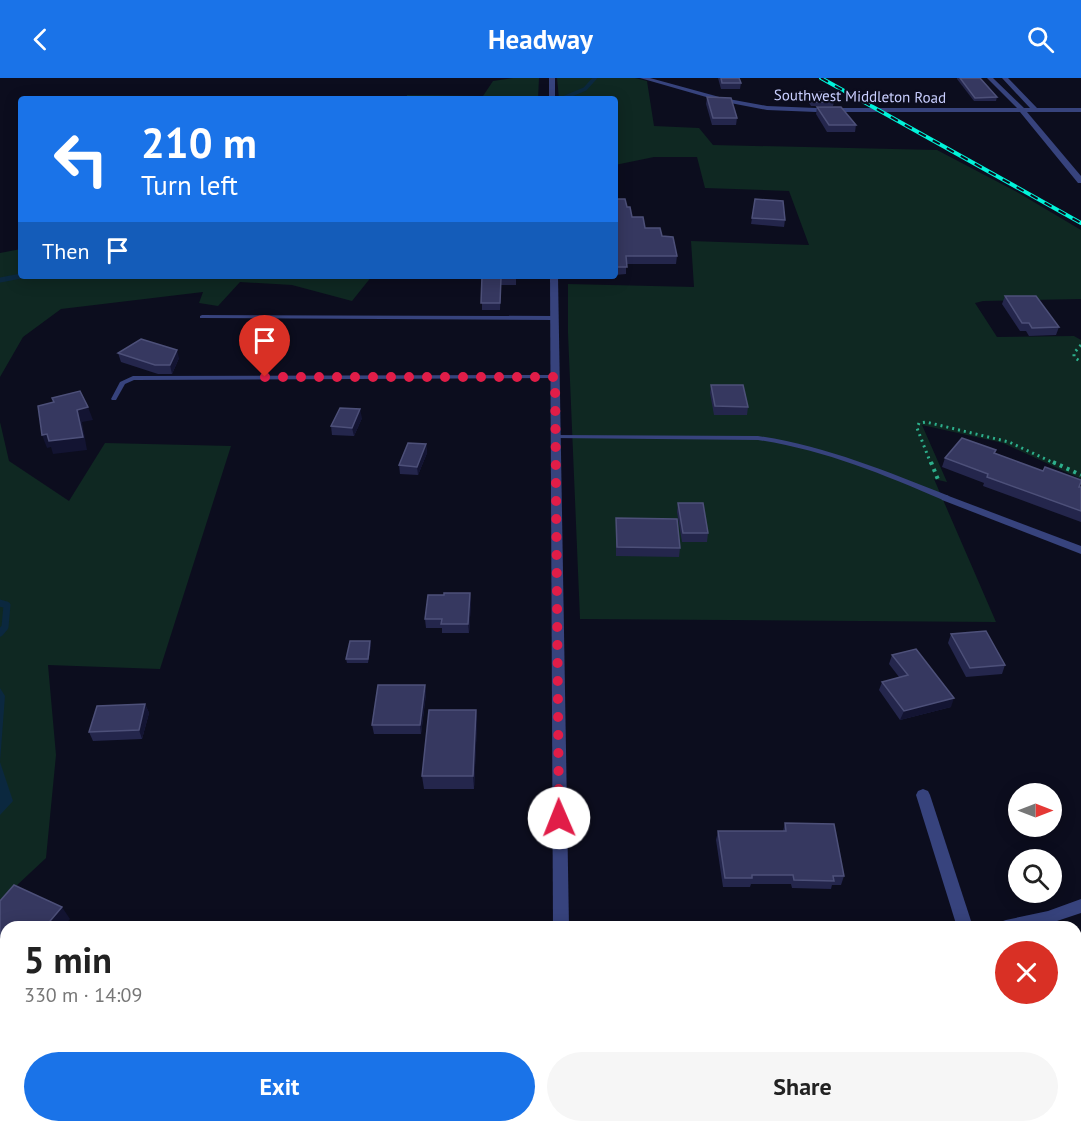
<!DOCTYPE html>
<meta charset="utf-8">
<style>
body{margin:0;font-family:"PT Sans",sans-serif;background:#f6f6f6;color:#222;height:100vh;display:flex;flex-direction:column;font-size:22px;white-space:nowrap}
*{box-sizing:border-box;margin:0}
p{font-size:20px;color:#767676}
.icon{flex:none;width:33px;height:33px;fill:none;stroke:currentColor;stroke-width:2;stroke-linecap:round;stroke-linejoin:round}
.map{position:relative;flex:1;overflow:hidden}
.side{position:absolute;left:0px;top:843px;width:1082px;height:212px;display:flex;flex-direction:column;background:#fff;border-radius:18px 18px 0 0;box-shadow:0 3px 15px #0003}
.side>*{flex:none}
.guide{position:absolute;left:18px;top:18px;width:600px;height:183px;border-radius:6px;box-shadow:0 3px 15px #0003;background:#1a73e8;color:#fff;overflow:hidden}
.needle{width:39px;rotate:90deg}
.fabs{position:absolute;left:1008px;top:705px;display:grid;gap:12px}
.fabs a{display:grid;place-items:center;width:54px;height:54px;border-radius:50%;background:#fff;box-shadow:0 3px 15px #0003;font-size:30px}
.pin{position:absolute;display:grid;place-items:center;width:51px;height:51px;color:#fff;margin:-62px -26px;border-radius:50% 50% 50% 0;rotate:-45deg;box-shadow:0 0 6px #0007}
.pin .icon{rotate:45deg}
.me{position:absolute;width:66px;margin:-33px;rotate:359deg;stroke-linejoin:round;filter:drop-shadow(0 0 4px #0008)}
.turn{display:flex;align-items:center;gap:21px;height:126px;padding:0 24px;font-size:27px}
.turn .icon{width:78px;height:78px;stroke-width:2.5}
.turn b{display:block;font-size:42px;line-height:51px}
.then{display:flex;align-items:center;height:57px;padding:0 24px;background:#0003;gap:12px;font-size:22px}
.round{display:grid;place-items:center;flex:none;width:63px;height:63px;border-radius:32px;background:#f6f6f6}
.summary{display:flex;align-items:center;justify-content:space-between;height:102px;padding:0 24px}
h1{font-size:36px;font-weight:700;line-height:45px}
.button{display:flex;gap:12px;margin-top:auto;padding:12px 24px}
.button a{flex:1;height:69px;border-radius:36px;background:#1a73e8;color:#fff;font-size:24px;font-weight:700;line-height:69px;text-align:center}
.button a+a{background:#f6f6f6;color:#222}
header{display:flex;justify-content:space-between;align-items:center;height:78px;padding:0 24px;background:#1a73e8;color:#fff;font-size:27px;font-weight:700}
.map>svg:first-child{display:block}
.green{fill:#0f2822}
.water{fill:#0b283f}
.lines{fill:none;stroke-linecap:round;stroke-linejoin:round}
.stream-far2{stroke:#0b283f;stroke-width:4}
.stream-far1{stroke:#0b283f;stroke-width:5}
.stream{stroke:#0b283f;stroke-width:7}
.path-far1{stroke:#2daf8c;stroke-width:3;stroke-dasharray:2 4;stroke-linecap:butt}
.path{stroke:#2daf8c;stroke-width:4;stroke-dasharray:3 4.5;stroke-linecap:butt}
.lane{fill:#37437d;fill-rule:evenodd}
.street{fill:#37437d;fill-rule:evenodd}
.rail-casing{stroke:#01f3d9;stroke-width:4}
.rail{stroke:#0c0d1e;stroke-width:2;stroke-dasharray:8;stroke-linecap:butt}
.wall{fill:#24264c}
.shaded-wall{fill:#131432}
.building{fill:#363860;stroke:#4d5079;stroke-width:1.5}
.route{stroke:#e11d48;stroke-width:10;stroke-dasharray:0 18}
.labels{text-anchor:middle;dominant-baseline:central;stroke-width:4.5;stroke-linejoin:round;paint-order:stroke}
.far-street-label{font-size:15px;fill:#cacfff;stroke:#0c0d1e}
</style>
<header><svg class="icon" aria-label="back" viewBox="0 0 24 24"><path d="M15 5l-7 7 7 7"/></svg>Headway<svg class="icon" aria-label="search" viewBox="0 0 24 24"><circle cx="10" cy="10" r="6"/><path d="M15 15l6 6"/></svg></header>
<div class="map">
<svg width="1081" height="1054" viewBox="0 0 1081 1054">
<rect width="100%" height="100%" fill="#0c0d1e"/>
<!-- green -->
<g class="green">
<polygon points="513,0 539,0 538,21 407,21 407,17 483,18 493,3"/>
<polygon points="557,0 635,0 647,3 654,48 699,50 713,67 937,72 1017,114 1081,152 1081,221 983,223 975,225 997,259 1074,258 1081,262 1081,401 1003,365 922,347 947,404 934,401 996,544 580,541 568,255 568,206 694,209 691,163 809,167 789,113 705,110 697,79 654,79 615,87 615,21 559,21"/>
<polygon points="21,171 21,198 372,198 352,223 292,207 240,204 218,228 199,225 203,214 61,231 23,259 0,299 0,175"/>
<polygon points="0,344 9,383 69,423 105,365 231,368 160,591 48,587 56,677 46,780 0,823"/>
<polygon points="6,914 6,1037 0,1037 0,916"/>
<polygon points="843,1049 844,1054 663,1054 663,1049"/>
</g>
<!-- water -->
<polygon class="water" points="0,610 5,618 0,684 13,723 0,737"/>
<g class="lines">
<!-- stream-far2 -->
<polyline class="stream-far2" points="561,21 585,11 595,0"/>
<!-- stream-far1 -->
<polyline class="stream-far1" points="0,202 21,198"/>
<!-- stream -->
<polyline class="stream" points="0,525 7,527 5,549 0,555"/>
<!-- path-far1 -->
<g class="path-far1">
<polyline points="1081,267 1074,275 1074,279 1081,284"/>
<polyline points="931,386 917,350 919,345 926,344 1009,364 1056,386"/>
</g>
<!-- path -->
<g class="path">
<polyline points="931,384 939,404"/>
<polyline points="1053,384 1081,397"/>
</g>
<!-- lane -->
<g class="lane">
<polygon points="202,237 554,238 557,240 554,242 200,240 200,238"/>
<polygon points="555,297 557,298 557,300 134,302 125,306 116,322 112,322 111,321 120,304 133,298"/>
<path d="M555,357L758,358C826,368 885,393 949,418L950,420L949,422H943C882,396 824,372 758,362L553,360V358Z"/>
</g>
<!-- street -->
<g class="street">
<rect x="549" y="0" width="6" height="21"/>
<polygon points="640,0 650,0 723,20 767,28 816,30 1017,30 987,0 993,0 1024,30 1030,30 1002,0 1008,0 1037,30 1081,30 1081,34 1027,34 1081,98 1081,105 1078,105 1020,34 816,34 767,32 720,23"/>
<polygon points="550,198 558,198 569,849 553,849"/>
<polygon points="946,417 1081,468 1081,476 942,422 941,420"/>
<polygon points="923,711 928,713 930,717 973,849 957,849 916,717 918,713"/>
<polygon points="1081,821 1081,835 1039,849 998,849 1000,844 1006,842 1048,833"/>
<rect x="555" y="1048" width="18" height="6"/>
<polygon points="1017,1048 1035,1048 1037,1054 1019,1054"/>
</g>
<defs>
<polyline id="rail" points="821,0 1081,145"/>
</defs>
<!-- rail casing -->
<use href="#rail" class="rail-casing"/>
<!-- rail -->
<use href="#rail" class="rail"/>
</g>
<!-- wall -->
<g class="wall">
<polygon points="718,0 739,0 741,5 740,11 721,11"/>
<polygon points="957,0 980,0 997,19 996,23 974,23 957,1"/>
<polygon points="805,15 834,24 833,28 811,28 805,18"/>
<polygon points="707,19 737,40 736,47 712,47 706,26"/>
<polygon points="817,29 856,47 855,54 827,54 816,36"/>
<polygon points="615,121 627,129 632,139 645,150 662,158 677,178 676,186 626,186 626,196 615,197"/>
<polygon points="755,121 785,142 784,149 751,146"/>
<polygon points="482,198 516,198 516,207 501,207 500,232 482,232"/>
<polygon points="594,198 615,198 615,201 595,201"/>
<polygon points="1005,218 1059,249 1056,257 1029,258 1026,253 1020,253 1002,226"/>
<polygon points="118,275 179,280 172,296 158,296 121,284"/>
<polygon points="711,307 748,329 747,337 714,337 710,315"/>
<polygon points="362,340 354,358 332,357 331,348"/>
<polygon points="426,366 427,375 418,397 400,396 399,387"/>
<polygon points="996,372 995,375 1081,409 1081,444 983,408 984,405 942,389 945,380"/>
<polygon points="678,425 708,455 707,464 682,464 677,434"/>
<polygon points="616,440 680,470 679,479 616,478"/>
<polygon points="470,515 471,524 469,555 442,555 442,550 426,550 425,541 444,517"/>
<polygon points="951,556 1005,587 1002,596 966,599 948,565"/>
<polygon points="371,567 368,585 347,585 346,581"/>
<polygon points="892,577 951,629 900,642 879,612 882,604 899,599 889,586"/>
<polygon points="425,607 426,616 421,656 374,656 372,647"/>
<polygon points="145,626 149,635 142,661 93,663 89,654"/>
<polygon points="476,632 477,645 474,711 424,711 422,698"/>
<polygon points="785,745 844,798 841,807 832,807 831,811 792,810 791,806 751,806 750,809 723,809 716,762 718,753 783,753"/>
</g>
<!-- shaded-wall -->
<g class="shaded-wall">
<polygon points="177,272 179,280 172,296 170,287"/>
<polygon points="88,329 93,342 82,344 87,372 53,376 51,369 47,370 42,357 77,332"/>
<polygon points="360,331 362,340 354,358 352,350"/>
<polygon points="426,366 427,375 418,397 417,389"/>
<polygon points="470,515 471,524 469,555 468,546"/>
<polygon points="370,563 371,567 368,585 368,581"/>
<polygon points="425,607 426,616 421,656 420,647"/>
<polygon points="954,620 951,629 900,642 904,633"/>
<polygon points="145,626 149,635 142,661 139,652"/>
<polygon points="476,632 477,645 474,711 473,698"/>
<polygon points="62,829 70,841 63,849 45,849"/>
<polygon points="6,879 6,901 0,908 0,886"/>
</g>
<!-- building -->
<g class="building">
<polygon points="721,0 739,0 741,5 722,5"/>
<polygon points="960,0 980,0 997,19 975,20"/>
<polygon points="825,14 834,24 811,24 805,15"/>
<polygon points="707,19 731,20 737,40 713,40"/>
<polygon points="817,29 841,29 856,47 829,47"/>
<polygon points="615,121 625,121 627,129 630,129 632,139 643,139 645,150 660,150 662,158 673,159 677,178 626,178 627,189 615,189"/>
<polygon points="755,121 783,123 785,142 752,140"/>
<polygon points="482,198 516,198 516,200 501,200 500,225 481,225"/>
<polygon points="1005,218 1036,218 1059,249 1032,250 1029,245 1022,245"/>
<polygon points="141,261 177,272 170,287 155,287 118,275"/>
<polygon points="711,307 743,307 748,329 715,328"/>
<polygon points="80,313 88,329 77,332 83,359 49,363 47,356 42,357 38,328 54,324 52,320"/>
<polygon points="340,330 360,331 352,350 331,348"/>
<polygon points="962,360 996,372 994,375 1043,393 1045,389 1081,402 1081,404 1079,409 1081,409 1081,433 987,399 988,396 945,380"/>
<polygon points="408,365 426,366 417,389 399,387"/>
<polygon points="678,425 703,425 708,455 683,455"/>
<polygon points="616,440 677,441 680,470 617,469"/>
<polygon points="444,515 470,515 468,546 441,546 442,541 425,541 428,517 444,517"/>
<polygon points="986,553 1005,587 970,590 951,556"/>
<polygon points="350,563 370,563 368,581 346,581"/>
<polygon points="916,571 954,620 904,633 882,604 908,597 892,577"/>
<polygon points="378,607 425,607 420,647 372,647"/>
<polygon points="145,626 139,652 89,654 97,628"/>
<polygon points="429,632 476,632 473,698 422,698"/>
<polygon points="785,745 834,746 844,798 833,798 834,803 794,802 793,797 752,797 752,800 725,800 718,753 786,753"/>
<polygon points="14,807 62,829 45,849 34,849 32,848 31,849 6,849 6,879 0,886 0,823"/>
</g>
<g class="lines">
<!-- route -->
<polyline class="route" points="265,299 555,299 559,740"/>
</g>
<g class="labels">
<!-- far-street labels -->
<g class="far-street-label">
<text transform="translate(860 18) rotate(1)">Southwest Middleton Road</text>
</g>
</g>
</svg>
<div class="fabs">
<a><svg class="needle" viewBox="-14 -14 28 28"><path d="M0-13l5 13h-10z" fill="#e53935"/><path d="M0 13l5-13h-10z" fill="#767676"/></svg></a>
<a><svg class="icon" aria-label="search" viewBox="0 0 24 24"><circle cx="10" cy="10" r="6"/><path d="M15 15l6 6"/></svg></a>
</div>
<div class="pin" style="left:265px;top:299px;background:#d93025"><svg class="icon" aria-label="arrive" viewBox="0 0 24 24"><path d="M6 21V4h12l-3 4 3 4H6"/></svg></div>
<svg class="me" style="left:559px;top:740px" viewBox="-20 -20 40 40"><circle r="19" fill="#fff"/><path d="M0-13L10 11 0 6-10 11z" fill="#e11d48"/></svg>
<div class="guide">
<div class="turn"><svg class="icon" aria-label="left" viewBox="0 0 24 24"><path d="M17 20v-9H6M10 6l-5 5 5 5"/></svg><div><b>210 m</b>Turn left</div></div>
<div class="then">Then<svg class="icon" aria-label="arrive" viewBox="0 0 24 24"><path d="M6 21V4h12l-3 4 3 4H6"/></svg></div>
</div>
<section class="side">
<div class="summary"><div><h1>5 min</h1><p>330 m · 14:09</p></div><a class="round" style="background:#d93025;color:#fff"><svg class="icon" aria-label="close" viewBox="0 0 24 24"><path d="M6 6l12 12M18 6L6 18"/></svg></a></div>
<div class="button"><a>Exit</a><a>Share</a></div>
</section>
</div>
